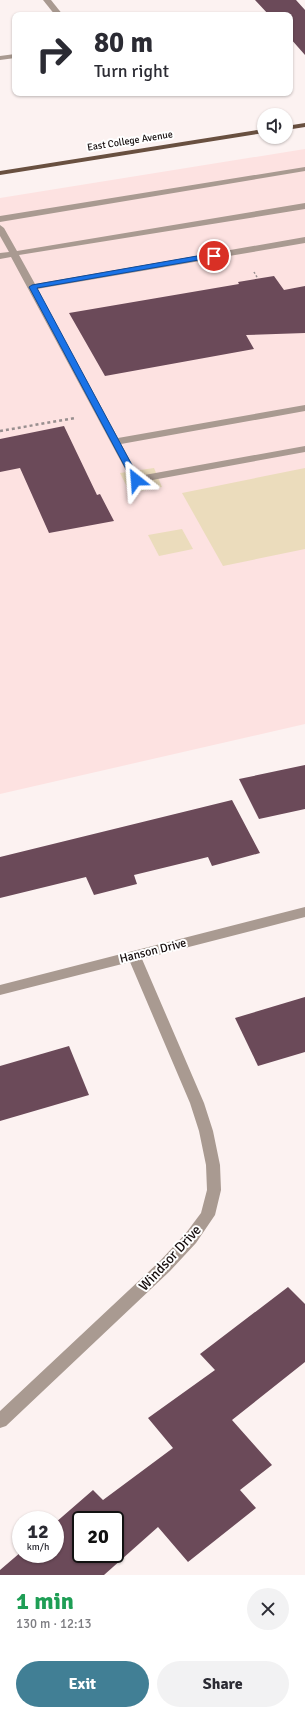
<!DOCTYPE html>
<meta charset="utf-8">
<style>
body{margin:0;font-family:Signika,sans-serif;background:#f2f2f3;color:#2b2b33;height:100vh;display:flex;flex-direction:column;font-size:15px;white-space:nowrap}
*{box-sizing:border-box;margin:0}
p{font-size:13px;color:#7c7c81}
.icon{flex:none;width:22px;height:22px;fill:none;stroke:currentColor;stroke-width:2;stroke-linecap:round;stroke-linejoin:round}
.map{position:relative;height:1575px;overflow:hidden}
.details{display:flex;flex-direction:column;background:#fff;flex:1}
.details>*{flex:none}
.hud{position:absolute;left:12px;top:12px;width:281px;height:84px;border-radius:8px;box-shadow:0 1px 3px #0004;background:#fff;color:#2b2b33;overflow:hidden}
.fabs{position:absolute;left:257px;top:108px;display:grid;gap:8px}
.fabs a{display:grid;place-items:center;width:36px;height:36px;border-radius:50%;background:#fff;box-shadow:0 1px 3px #0004;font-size:20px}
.speed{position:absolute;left:12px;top:1511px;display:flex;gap:8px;font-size:20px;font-weight:700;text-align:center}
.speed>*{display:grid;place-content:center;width:52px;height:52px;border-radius:50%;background:#fff;box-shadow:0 1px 3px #0004;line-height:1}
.speed small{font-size:10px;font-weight:400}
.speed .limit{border:2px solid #111;border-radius:6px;background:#fff;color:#111}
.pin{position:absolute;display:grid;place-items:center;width:34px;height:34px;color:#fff;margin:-17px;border:2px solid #fff;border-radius:50%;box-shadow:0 1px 4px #0007}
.me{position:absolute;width:44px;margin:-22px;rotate:332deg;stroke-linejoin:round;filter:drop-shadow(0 0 3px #0008)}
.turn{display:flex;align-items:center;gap:14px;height:84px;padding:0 16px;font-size:18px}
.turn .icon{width:52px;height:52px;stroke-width:2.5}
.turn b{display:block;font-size:28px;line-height:34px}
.round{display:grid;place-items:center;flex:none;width:42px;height:42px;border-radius:21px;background:#f2f2f3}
.overview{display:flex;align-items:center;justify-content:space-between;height:68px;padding:0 16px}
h1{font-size:24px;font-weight:700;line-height:30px;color:#1e9e55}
.primary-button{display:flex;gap:8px;margin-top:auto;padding:8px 16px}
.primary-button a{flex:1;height:46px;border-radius:24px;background:#417f95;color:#fff;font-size:16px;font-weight:700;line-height:46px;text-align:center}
.primary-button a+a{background:#f2f2f3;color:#2b2b33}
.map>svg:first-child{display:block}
.built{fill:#fde2e1}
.green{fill:#ebdcbc}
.building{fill:#6b4a59;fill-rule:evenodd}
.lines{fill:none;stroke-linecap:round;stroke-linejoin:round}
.path-far1{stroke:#988f8f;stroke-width:1.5;stroke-dasharray:2 2;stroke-linecap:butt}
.path{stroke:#988f8f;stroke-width:2.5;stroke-dasharray:3 3;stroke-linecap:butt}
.minor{fill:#a99a91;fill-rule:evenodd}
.major{fill:#695040;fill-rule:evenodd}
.route{fill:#1a73e8;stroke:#114b97}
.labels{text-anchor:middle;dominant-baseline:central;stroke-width:4;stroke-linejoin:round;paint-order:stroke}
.far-street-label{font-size:10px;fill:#150d0d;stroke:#fff}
.street-label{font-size:12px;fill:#150d0d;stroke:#fff}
.near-street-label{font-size:14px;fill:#150d0d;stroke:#fff}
</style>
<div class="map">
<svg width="305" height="1575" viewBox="0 0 305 1575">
<rect width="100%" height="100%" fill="#fcf2f1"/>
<!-- built -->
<polygon class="built" points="305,149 305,724 0,794 0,198"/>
<!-- green -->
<g class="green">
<polygon points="154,468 162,487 130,493 120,473"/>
<polygon points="305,468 305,549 223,566 182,493"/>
<polygon points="182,529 193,549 159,556 148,535"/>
</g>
<!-- building -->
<g class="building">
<polygon points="255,0 296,0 305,10 305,55 290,38 290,15 269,15"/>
<polygon points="274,276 284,290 305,286 305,333 246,335 254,349 105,376 69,313 239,284 238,282"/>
<polygon points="64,426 97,495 100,494 114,521 49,533 20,468 0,472 0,439"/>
<polygon points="305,765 305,809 259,819 239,779"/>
<polygon points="232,800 260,853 212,866 208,857 134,875 137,884 94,895 86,877 0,898 0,857"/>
<polygon points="305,997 305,1052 258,1066 235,1018"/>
<polygon points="69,1046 89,1095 0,1121 0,1066"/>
<path d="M288,1287L305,1304V1362L232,1420L272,1465L240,1490L256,1508L188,1562L158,1527L104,1575H0V1570L21,1552V1554H55V1523L93,1490L103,1500L173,1448L148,1418L215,1370L200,1354ZM81,1520H115V1554H81Z"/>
</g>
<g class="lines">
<!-- path-far1 -->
<polyline class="path-far1" points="254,272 258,279"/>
<!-- path -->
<polyline class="path" points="0,431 75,418"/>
<!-- minor -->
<g class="minor">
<polygon points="43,0 51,0 63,15 55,15"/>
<polygon points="15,54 15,58 0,60 0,56"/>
<polygon points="305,167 305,171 0,222 0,216"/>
<polygon points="305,203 305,209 19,255 35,284 305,237 305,243 37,289 118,438 305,405 305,411 121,444 139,476 305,446 305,452 136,483 132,482 11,257 0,259 0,253 9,252 0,236 0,225 4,228 17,251"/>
<polygon points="305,907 305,917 142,959 204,1103 213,1131 220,1165 221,1190 215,1215 196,1243 170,1271 6,1426 0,1428 0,1411 160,1261 186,1233 201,1213 207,1190 206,1165 199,1131 190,1103 130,962 0,995 0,985"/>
</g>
<!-- major -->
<g class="major">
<polygon points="305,123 305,127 286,130 286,126"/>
<polygon points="264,129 264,133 0,175 0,171"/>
</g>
</g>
<!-- route -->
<polygon class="route" points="214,253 216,254 216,257 37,288 140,480 139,482 133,482 29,287 32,285"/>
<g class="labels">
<!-- far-street labels -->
<g class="far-street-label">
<text transform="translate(130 141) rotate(-9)">East College Avenue</text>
</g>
<!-- street labels -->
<g class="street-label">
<text transform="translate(153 951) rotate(-14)">Hanson Drive</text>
</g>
<!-- near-street labels -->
<g class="near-street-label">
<text transform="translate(170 1258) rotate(-47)">Windsor Drive</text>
</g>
</g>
</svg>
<div class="fabs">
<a><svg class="icon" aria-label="sound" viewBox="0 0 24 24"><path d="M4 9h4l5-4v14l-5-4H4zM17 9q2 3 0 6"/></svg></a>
</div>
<div class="speed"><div>12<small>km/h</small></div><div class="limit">20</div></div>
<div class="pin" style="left:214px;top:256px;background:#d93025"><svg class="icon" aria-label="arrive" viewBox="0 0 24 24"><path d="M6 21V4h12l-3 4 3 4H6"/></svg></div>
<svg class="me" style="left:136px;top:480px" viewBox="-20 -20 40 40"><path d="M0-17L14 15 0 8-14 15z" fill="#1a73e8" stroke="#fff" stroke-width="4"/></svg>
<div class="hud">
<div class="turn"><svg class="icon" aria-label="right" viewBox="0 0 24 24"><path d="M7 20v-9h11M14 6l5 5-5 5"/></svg><div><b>80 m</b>Turn right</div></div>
</div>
</div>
<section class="details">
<div class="overview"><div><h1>1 min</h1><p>130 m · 12:13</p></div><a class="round"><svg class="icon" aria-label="close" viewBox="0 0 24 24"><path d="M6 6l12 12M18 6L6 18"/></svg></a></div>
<div class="primary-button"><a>Exit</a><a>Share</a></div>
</section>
